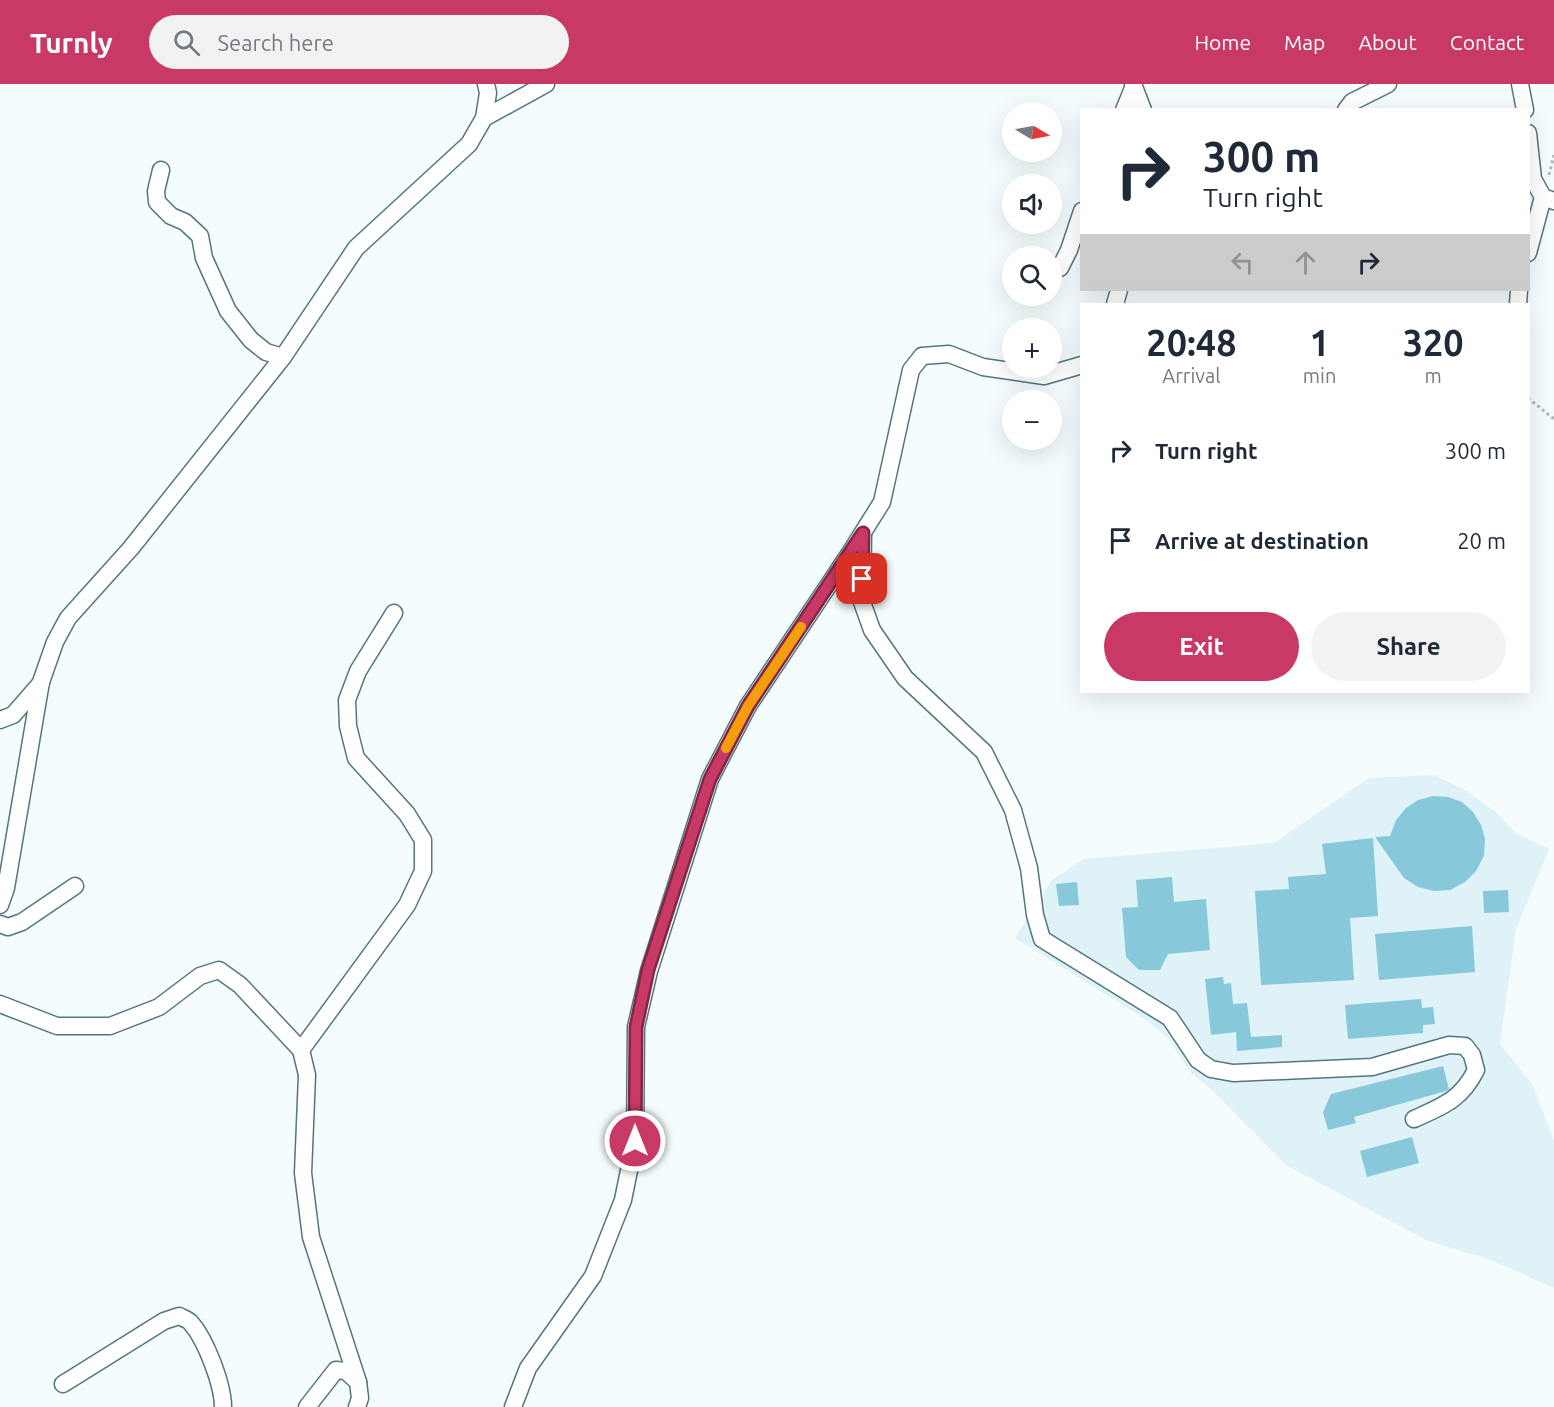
<!DOCTYPE html>
<meta charset="utf-8">
<style>
body{margin:0;font-family:Ubuntu,sans-serif;background:#f2f2f3;color:#1f2937;height:100vh;display:flex;flex-direction:column;font-size:22px;white-space:nowrap}
*{box-sizing:border-box;margin:0}
p{font-size:20px;color:#747a83}
.icon{flex:none;width:33px;height:33px;fill:none;stroke:currentColor;stroke-width:2;stroke-linecap:round;stroke-linejoin:round}
.map{position:relative;flex:1;overflow:hidden}
.drawer{position:absolute;left:1080px;top:219px;width:450px;height:390px;display:flex;flex-direction:column;background:#fff;border-radius:0px;box-shadow:0 6px 24px #0002}
.drawer>*{flex:none}
.top-card{position:absolute;left:1080px;top:24px;width:450px;height:183px;border-radius:0px;box-shadow:0 6px 24px #0002;background:#fff;color:#1f2937;overflow:hidden}
.needle{width:39px;rotate:100deg}
.buttons{position:absolute;left:1002px;top:18px;display:grid;gap:12px}
.buttons a{display:grid;place-items:center;width:60px;height:60px;border-radius:50%;background:#fff;box-shadow:0 6px 24px #0002;font-size:30px}
.pin{position:absolute;display:grid;place-items:center;width:51px;height:51px;color:#fff;margin:-26px;border-radius:12px;box-shadow:0 3px 9px #0006}
.me{position:absolute;width:66px;margin:-33px;rotate:0deg;stroke-linejoin:round;filter:drop-shadow(0 0 4px #0008)}
.turn{display:flex;align-items:center;gap:21px;height:126px;padding:0 24px;font-size:27px}
.turn .icon{width:78px;height:78px;stroke-width:2.5}
.turn b{display:block;font-size:42px;line-height:51px}
.lanes{display:flex;align-items:center;height:57px;padding:0 24px;background:#0003;justify-content:center;gap:30px;direction:ltr}
.lanes .off{opacity:.35}
.eta{display:flex;justify-content:space-evenly;align-items:center;height:102px;text-align:center}
.eta b{font-size:36px;font-weight:700;line-height:42px}
.button{display:flex;gap:12px;margin-top:auto;padding:12px 24px}
.button a{flex:1;height:69px;border-radius:36px;background:#c83a65;color:#fff;font-size:24px;font-weight:700;line-height:69px;text-align:center}
.button a+a{background:#f2f2f3;color:#1f2937}
ul{padding:0;list-style:none}
li{display:flex;align-items:center;gap:18px;height:90px;padding:0 24px}
li div{flex:1}
li b{display:block;font-size:22px}
li em{font-style:normal}
header{display:flex;align-items:center;gap:36px;box-sizing:border-box;height:84px;padding:0 30px;background:#c83a65;color:#fff}
header strong{font-size:28px}
nav{display:flex;gap:33px;margin-inline-start:auto;font-size:21px}
.search{width:420px;height:54px;background:#f2f2f3;display:flex;align-items:center;gap:15px;box-sizing:border-box;padding:0 21px;border-radius:33px;color:#747a83;font-size:22px}
.map>svg:first-child{display:block}
.built{fill:#dff2f7}
.building{fill:#87c8da}
.lines{fill:none;stroke-linecap:round;stroke-linejoin:round}
.minor-casing{stroke:#537680;stroke-width:19}
.path{stroke:#afbabc;stroke-width:3;stroke-dasharray:3 3;stroke-linecap:butt}
.minor{stroke:#fff;stroke-width:16}
.route-casing{stroke:#822642;stroke-width:15}
.route{stroke:#c83a65;stroke-width:10}
.slow{stroke:#f59e0b;stroke-width:10}
</style>
<header>
<strong>Turnly</strong>
<div class="search"><svg class="icon" aria-label="search" viewBox="0 0 24 24"><circle cx="10" cy="10" r="6"/><path d="M15 15l6 6"/></svg>Search here</div>
<nav><a>Home</a><a>Map</a><a>About</a><a>Contact</a></nav>
</header>
<div class="map">
<svg width="1554" height="1323" viewBox="0 0 1554 1323">
<rect width="100%" height="100%" fill="#f4fcfe"/>
<!-- built -->
<polygon class="built" points="1434,691 1465,706 1497,729 1515,749 1549,765 1516,845 1500,960 1533,1001 1554,1057 1554,1204 1491,1176 1428,1157 1286,1081 1210,1004 1190,988 1169,955 1145,935 1015,854 1052,796 1084,775 1274,759 1369,694"/>
<!-- building -->
<g class="building">
<polygon points="1433,712 1448,713 1462,718 1473,728 1481,741 1485,755 1484,772 1476,787 1465,798 1450,806 1434,807 1418,803 1404,794 1375,753 1390,752 1396,736 1406,724 1418,716"/>
<polygon points="1373,754 1378,832 1350,834 1354,896 1261,901 1255,807 1289,805 1288,793 1326,790 1322,760"/>
<polygon points="1172,793 1174,818 1206,815 1210,866 1168,870 1160,886 1139,886 1126,873 1122,824 1138,823 1136,796"/>
<polygon points="1077,798 1079,821 1059,822 1056,800"/>
<polygon points="1508,806 1509,828 1484,829 1483,807"/>
<polygon points="1472,842 1475,888 1379,896 1375,850"/>
<polygon points="1223,893 1224,900 1231,899 1233,920 1247,919 1251,953 1282,951 1282,963 1237,967 1236,948 1211,951 1205,895"/>
<polygon points="1421,915 1422,924 1433,923 1435,940 1423,941 1423,949 1348,955 1345,921"/>
<polygon points="1443,982 1449,1005 1446,1007 1354,1033 1356,1039 1328,1046 1323,1028 1331,1010"/>
<polygon points="1412,1053 1419,1079 1367,1093 1360,1067"/>
</g>
<g class="lines">
<defs>
<g id="minor">
<polyline points="1133,0 1143,26"/>
<polyline points="1520,0 1525,26"/>
<polyline points="1124,26 1133,4"/>
<polyline points="1346,26 1352,18 1388,0"/>
<polyline points="484,34 546,0"/>
<polyline points="1528,49 1533,95 1543,113 1554,117"/>
<polyline points="161,86 156,107 157,118 171,132 185,138 200,152 204,174 228,227 251,256 266,268 283,273"/>
<polyline points="1528,169 1543,113"/>
<polyline points="1060,184 1069,166 1082,127"/>
<polyline points="1115,220 1119,206"/>
<polyline points="1518,220 1519,206"/>
<path d="M863,450L862,518L872,546L905,594L984,668L1013,726L1029,784L1035,831L1042,855L1170,934L1198,976L1211,985L1233,989L1372,983L1449,961L1465,962L1472,971L1476,986C1461,1016 1443,1022 1414,1035"/>
<polyline points="0,636 13,631 41,599"/>
<polyline points="0,821 6,804 41,598 55,558 68,534 131,464 283,273 356,164 469,60 484,34 488,9 486,0"/>
<polyline points="0,840 8,843 22,838 75,802"/>
<polyline points="0,920 57,942 110,942 159,923 200,892 219,886 240,901 301,966 307,991 303,1089 311,1153 358,1298"/>
<polyline points="301,966 407,821 423,787 423,756 407,730 356,674 348,642 347,616 358,587 394,529"/>
<path d="M63,1300L164,1237L179,1232C183,1234 189,1236 191,1239C206,1256 223,1301 223,1323"/>
<polyline points="307,1323 336,1286 346,1287 358,1298 360,1314 357,1323"/>
<polyline points="513,1323 528,1284 593,1192 623,1116 635,1057 636,943 649,887 710,695 748,622 850,469 882,418 911,286 922,272 949,270 983,283 1044,292 1082,281"/>
</g>
</defs>
<!-- minor casing -->
<use href="#minor" class="minor-casing"/>
<!-- path -->
<g class="path">
<polyline points="1549,91 1554,71"/>
<polyline points="1528,314 1554,335"/>
</g>
<!-- minor -->
<use href="#minor" class="minor"/>
</g>
<g class="lines">
<defs>
<polyline id="route" points="635,1057 636,943 648,886 710,695 748,622 863,449 862,495"/>
</defs>
<!-- route casing -->
<use href="#route" class="route-casing"/>
<!-- route -->
<use href="#route" class="route"/>
<!-- slow -->
<polyline class="slow" points="726,664 748,622 801,543"/>
</g>
</svg>
<div class="buttons">
<a><svg class="needle" viewBox="-14 -14 28 28"><path d="M0-13l5 13h-10z" fill="#e53935"/><path d="M0 13l5-13h-10z" fill="#747a83"/></svg></a>
<a><svg class="icon" aria-label="sound" viewBox="0 0 24 24"><path d="M4 9h4l5-4v14l-5-4H4zM17 9q2 3 0 6"/></svg></a>
<a><svg class="icon" aria-label="search" viewBox="0 0 24 24"><circle cx="10" cy="10" r="6"/><path d="M15 15l6 6"/></svg></a>
<a>+</a>
<a>−</a>
</div>
<div class="pin" style="left:862px;top:495px;background:#d93025"><svg class="icon" aria-label="arrive" viewBox="0 0 24 24"><path d="M6 21V4h12l-3 4 3 4H6"/></svg></div>
<svg class="me" style="left:635px;top:1057px" viewBox="-20 -20 40 40"><circle r="17" fill="#c83a65" stroke="#fff" stroke-width="3"/><path d="M0-11L8 9 0 5-8 9z" fill="#fff"/></svg>
<div class="top-card">
<div class="turn"><svg class="icon" aria-label="right" viewBox="0 0 24 24"><path d="M7 20v-9h11M14 6l5 5-5 5"/></svg><div><b>300 m</b>Turn right</div></div>
<div class="lanes"><svg class="icon off" aria-label="left" viewBox="0 0 24 24"><path d="M17 20v-9H6M10 6l-5 5 5 5"/></svg><svg class="icon off" aria-label="ahead" viewBox="0 0 24 24"><path d="M12 20V5M6 11l6-6 6 6"/></svg><svg class="icon" aria-label="right" viewBox="0 0 24 24"><path d="M7 20v-9h11M14 6l5 5-5 5"/></svg></div>
</div>
<section class="drawer">
<div class="eta">
<div><b>20:48</b><p>Arrival</p></div>
<div><b>1</b><p>min</p></div>
<div><b>320</b><p>m</p></div>
</div>
<ul>
<li><svg class="icon" aria-label="right" viewBox="0 0 24 24"><path d="M7 20v-9h11M14 6l5 5-5 5"/></svg><div><b>Turn right</b></div><em>300 m</em></li>
<li><svg class="icon" aria-label="arrive" viewBox="0 0 24 24"><path d="M6 21V4h12l-3 4 3 4H6"/></svg><div><b>Arrive at destination</b></div><em>20 m</em></li>
</ul>
<div class="button"><a>Exit</a><a>Share</a></div>
</section>
</div>
